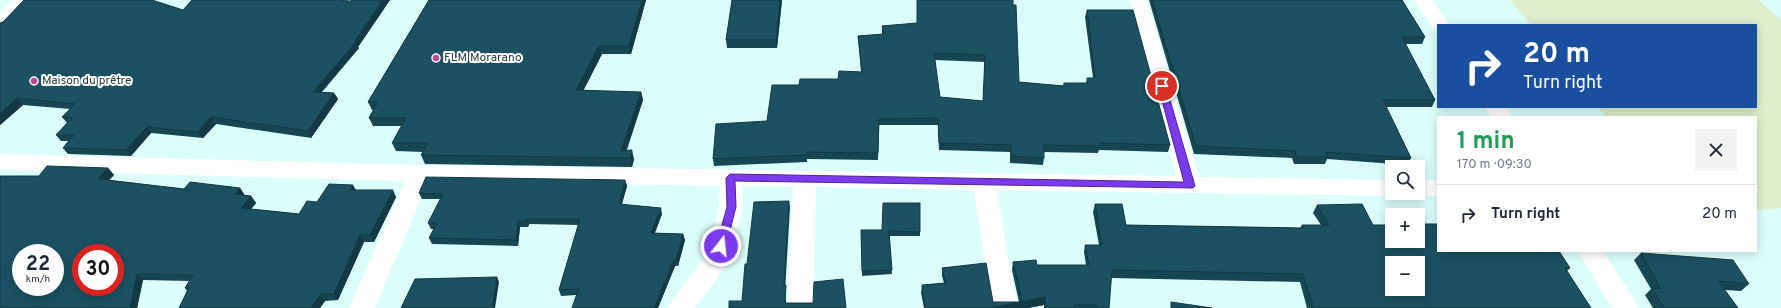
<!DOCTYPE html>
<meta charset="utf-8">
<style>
body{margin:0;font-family:Overpass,sans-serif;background:#f2f2f3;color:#1f2937;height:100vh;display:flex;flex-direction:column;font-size:15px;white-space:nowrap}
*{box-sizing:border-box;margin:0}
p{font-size:13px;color:#747a83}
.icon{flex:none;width:22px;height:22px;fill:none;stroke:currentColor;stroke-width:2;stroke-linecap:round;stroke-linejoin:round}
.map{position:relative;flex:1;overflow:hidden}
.details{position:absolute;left:1437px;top:116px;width:320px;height:136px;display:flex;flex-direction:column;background:#fff;border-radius:0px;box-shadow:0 2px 10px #0003}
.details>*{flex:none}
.guide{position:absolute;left:1437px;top:24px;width:320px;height:84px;border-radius:0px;box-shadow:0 2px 10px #0003;background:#1a4fa0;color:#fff;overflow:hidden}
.tools{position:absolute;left:1385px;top:160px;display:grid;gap:8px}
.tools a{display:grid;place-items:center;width:40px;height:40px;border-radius:0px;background:#fff;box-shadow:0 2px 10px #0003;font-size:20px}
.speed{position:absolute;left:12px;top:244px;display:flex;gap:8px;font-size:20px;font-weight:700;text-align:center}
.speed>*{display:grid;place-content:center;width:52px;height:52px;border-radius:50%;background:#fff;box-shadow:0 2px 10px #0003;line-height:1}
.speed small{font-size:10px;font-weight:400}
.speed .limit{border:6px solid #d22;background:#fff;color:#111}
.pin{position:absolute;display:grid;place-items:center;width:34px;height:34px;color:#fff;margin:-17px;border:2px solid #fff;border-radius:50%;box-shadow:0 1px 4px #0007}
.me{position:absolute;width:44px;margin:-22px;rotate:16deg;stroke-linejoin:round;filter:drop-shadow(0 0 3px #0008)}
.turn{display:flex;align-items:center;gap:14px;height:84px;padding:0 20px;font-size:18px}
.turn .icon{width:52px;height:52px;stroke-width:2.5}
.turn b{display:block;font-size:28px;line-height:34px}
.round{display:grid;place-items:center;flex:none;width:42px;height:42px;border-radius:0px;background:#f2f2f3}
.headline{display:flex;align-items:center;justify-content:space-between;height:68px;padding:0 20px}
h1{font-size:24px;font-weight:700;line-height:30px;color:#1e9e55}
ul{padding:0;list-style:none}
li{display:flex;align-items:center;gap:12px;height:60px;padding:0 20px;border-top:1px solid #e0e1e3}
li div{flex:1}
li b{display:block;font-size:15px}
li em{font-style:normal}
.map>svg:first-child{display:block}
.green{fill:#dfeecd}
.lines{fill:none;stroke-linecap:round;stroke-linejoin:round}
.minor{fill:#fff;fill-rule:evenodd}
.wall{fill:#174653;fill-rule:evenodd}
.shaded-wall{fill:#133944}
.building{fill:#1b5161;stroke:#133944;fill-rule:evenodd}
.route{fill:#7c3aed;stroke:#51269a}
.poi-dot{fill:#bf4597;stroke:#fff;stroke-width:1.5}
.labels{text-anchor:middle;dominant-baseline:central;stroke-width:4;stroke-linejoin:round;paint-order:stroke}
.poi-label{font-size:12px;fill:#2b3d3b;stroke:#fff;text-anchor:start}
</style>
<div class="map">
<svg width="1781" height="308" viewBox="0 0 1781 308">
<rect width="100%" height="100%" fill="#dcfefb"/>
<!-- green -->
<polygon class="green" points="1510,0 1758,0 1781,19 1781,208 1756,210 1756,117 1606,117 1598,107 1756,107 1756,25 1531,25"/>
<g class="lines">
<!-- minor -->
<g class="minor">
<polygon points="13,0 33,0 7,27 0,29 0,13"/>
<polygon points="1129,0 1147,0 1199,177 1392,180 1392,193 1400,194 1392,196 997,190 1012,282 1019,308 993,308 988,282 974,190 816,187 813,308 787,308 793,187 742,186 743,207 729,259 726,266 695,308 668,308 672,301 706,256 719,207 720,186 428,181 375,308 349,308 405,181 0,170 0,154 420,165 1176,176"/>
<polygon points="1414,0 1432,0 1450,25 1438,25 1438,30 1433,29"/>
<polygon points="1485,107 1506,107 1513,117 1491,117"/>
<polygon points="1418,180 1438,180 1438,196 1418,196 1410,194 1418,193"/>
<polygon points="1578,251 1603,251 1639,308 1612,308"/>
</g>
</g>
<!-- wall -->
<g class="wall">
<polygon points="352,0 390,0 358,47 359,48 322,92 334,93 338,99 311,138 216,124 203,138 151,133 131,156 68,154 63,148 68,141 61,141 56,135 67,123 62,117 70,109 23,105 0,125 0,23 183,10 351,1"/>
<polygon points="429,0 646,0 631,54 602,54 583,91 641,92 643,100 626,150 634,159 632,167 425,164 421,155 423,152 396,151 392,143 401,126 373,126 369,118 373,110 372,110 368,102"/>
<polygon points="732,0 782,0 777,48 727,48 726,40"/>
<path d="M917,0L1019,82L1063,86L1064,83H1086L1087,78H1093L1085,17L1087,10L1170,145L1168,152L1099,150L1098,153L1044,152V158L1043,165L1010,163V152L939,150L938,125H879L878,160L807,159V162L714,166L713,159L767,121L799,85L838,79L861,72L858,36L882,34V26L917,23ZM935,60L985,62L983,101L940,97Z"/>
<polygon points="1149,0 1402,0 1425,37 1422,44 1405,44 1435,100 1432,107 1386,107 1411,158 1407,165 1327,159 1325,164 1294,164 1292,158 1194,154"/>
<polygon points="108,168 114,175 109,180 184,189 240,188 244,194 244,195 251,196 256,203 251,209 299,214 317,202 356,190 396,197 374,242 364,242 338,300 325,301 320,308 179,308 187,291 185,288 189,281 143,280 137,308 0,308 39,176"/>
<polygon points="625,180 627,186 622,204 662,214 655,233 683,234 685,240 678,266 675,266 658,308 572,308 576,295 561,296 559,290 578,225 529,224 528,227 520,227 518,246 432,244 429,238 434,229 431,229 428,223 440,199 422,199 419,193"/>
<polygon points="920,203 920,236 889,236 892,274 862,276 861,230 882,230"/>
<polygon points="1095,204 1126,225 1300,228 1302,225 1321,225 1313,213 1317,205 1373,225 1570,268 1567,271 1591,308 1307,308 1300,282 1111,278 1109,308 1044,308 1044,305 1028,308 924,308 921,293 922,285 944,283 942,276 942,268 993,302 1019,302 1012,270 1013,262 1037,265 1086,265 1084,252 1085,245 1099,245 1093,212"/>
<polygon points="1641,253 1749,284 1741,291 1725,290 1738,308 1653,308 1645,295 1651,289 1634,260"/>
</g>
<!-- shaded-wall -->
<g class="shaded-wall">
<polygon points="383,0 390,0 358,47 359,48 316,98 313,92 355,41"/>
<polygon points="642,0 646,0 631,54 629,46"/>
<polygon points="780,0 782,0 777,48 776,40"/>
<polygon points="599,46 602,54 579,99 576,90"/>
<polygon points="641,92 643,100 624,159 621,151"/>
<polygon points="334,93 338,99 311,138 308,131"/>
<polygon points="17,98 23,105 0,125 0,114"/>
<polygon points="211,117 216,124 203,138 198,132"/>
<polygon points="147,127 151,133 131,156 126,150"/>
<polygon points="632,150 634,159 632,167 630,158"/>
<polygon points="108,168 114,175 104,185 98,179"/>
<polygon points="625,180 627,186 620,210 619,204"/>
<polygon points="353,185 357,192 350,190"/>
<polygon points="240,188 244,194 239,201 235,194"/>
<polygon points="393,190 396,197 374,242 370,235"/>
<polygon points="251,196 256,203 246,215 241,208"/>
<polygon points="789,201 790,207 785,291 784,285"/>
<polygon points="661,208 662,214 652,239 651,233"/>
<polygon points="527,219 529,224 528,227 526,221"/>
<polygon points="518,221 520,227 518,246 516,240"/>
<polygon points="683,234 685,240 678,266 676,260"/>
<polygon points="360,235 364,242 338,300 334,294"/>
<polygon points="674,260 675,266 658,308 654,308"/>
<polygon points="137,274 143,280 137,308 130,308"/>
<polygon points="497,277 499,282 495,308 492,308"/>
<polygon points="786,285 786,308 785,303"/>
<polygon points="321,294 325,301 320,308 311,308"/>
<polygon points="1045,297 1044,305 1028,308 991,308"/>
</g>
<!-- building -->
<g class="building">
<polygon points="24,0 152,0 183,10 192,0 334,0 351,1 352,0 383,0 355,41 356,42 313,92 334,93 308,131 211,117 198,132 147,127 126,150 63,148 74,135 56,135 72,118 62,117 75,104 17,98 0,114 0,23 3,22"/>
<polygon points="429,0 642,0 629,46 599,46 576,90 641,92 621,151 632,150 630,158 421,155 428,143 392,143 406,118 369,118 378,102 368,102"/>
<polygon points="732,0 780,0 776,40 726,40"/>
<path d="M917,0H1013V5H1016L1019,82L1064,86V83H1088L1087,78H1095L1087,10H1133L1170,145L1099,143L1100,146L1044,145V158L1011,156V145L939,143L938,118L879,119L878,153L807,152L806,155L713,159L716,124L767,121L772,85H799L800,79H838L839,71L862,72L858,36L884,34L882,26L917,23ZM934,53L985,55L983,101L940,97Z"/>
<polygon points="1152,0 1402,0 1425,37 1402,37 1435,100 1383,100 1411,158 1326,152 1328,157 1297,157 1295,151 1196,146"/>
<path d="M47,166L108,168L98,179L184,189L190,182L240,188L235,194L251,196L241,208L299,214L307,201L317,202L329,184L353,185L350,190H393L370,235H360L334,294H321L311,308H179L189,288H185L193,275L137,274L130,308H0V176H39ZM21,253H55V287H21ZM81,253H115V287H81Z"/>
<polygon points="426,177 625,180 619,204 661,208 651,233 683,234 676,260 674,260 654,308 572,308 579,289 559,290 580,219 527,219 526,221 518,221 516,240 429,238 437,223 428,223 443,194 419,193"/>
<polygon points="789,201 784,285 786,285 785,303 813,303 814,282 843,279 846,308 729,308 729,301 742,301 745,264 747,264 754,202"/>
<polygon points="883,203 920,203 920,232 889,231 892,270 862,271 861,230 882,230"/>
<path d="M1095,204H1122L1126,225L1303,228L1302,225H1329L1317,205L1362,204L1373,225H1392V241H1418V224H1438V251H1559L1570,268H1565L1591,308H1314L1303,274L1112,270L1109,308H1098L1097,305H1075V308H1046L1045,297L991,308H925L922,285L946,283L942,268L986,263L993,302H1020L1022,300L1013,262L1036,260L1037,265H1089L1085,245H1102ZM1392,263H1418V289H1392Z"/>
<polygon points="1641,253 1733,260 1749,284 1718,281 1738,308 1664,308 1652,288 1661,289"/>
<polygon points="497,277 492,308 401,308 415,279"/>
<polygon points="1171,302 1212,308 1171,308"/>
</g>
<!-- route -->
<polygon class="route" points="1162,83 1166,86 1195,186 1193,188 735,181 736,207 726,246 724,248 717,248 716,246 727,207 726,178 730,174 1184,182 1158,86"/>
<!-- markers -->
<g class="poi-dot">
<circle cx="436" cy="58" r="4"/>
<circle cx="34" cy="81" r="4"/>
</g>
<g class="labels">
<!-- poi labels -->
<g class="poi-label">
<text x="444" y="58">FLM Morarano</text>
<text x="42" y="81">Maison du prêtre</text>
</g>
</g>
</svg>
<div class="tools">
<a><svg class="icon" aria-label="search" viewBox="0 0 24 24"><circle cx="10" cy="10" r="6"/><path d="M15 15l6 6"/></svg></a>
<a>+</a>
<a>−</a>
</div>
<div class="speed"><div>22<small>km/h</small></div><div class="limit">30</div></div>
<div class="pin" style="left:1162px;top:86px;background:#d93025"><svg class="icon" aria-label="arrive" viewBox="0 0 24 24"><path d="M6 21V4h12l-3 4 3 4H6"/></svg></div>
<svg class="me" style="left:721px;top:246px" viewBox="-20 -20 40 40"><circle r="17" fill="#7c3aed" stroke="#fff" stroke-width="3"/><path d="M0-11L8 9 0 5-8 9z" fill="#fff"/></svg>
<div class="guide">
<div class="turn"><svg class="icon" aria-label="right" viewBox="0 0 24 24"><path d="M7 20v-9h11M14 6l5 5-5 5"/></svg><div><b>20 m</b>Turn right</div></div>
</div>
<section class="details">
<div class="headline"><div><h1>1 min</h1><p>170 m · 09:30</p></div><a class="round"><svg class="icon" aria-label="close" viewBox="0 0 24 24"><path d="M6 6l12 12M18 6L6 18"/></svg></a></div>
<ul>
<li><svg class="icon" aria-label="right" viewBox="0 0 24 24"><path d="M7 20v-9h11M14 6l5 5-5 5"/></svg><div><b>Turn right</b></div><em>20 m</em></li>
</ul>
</section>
</div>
